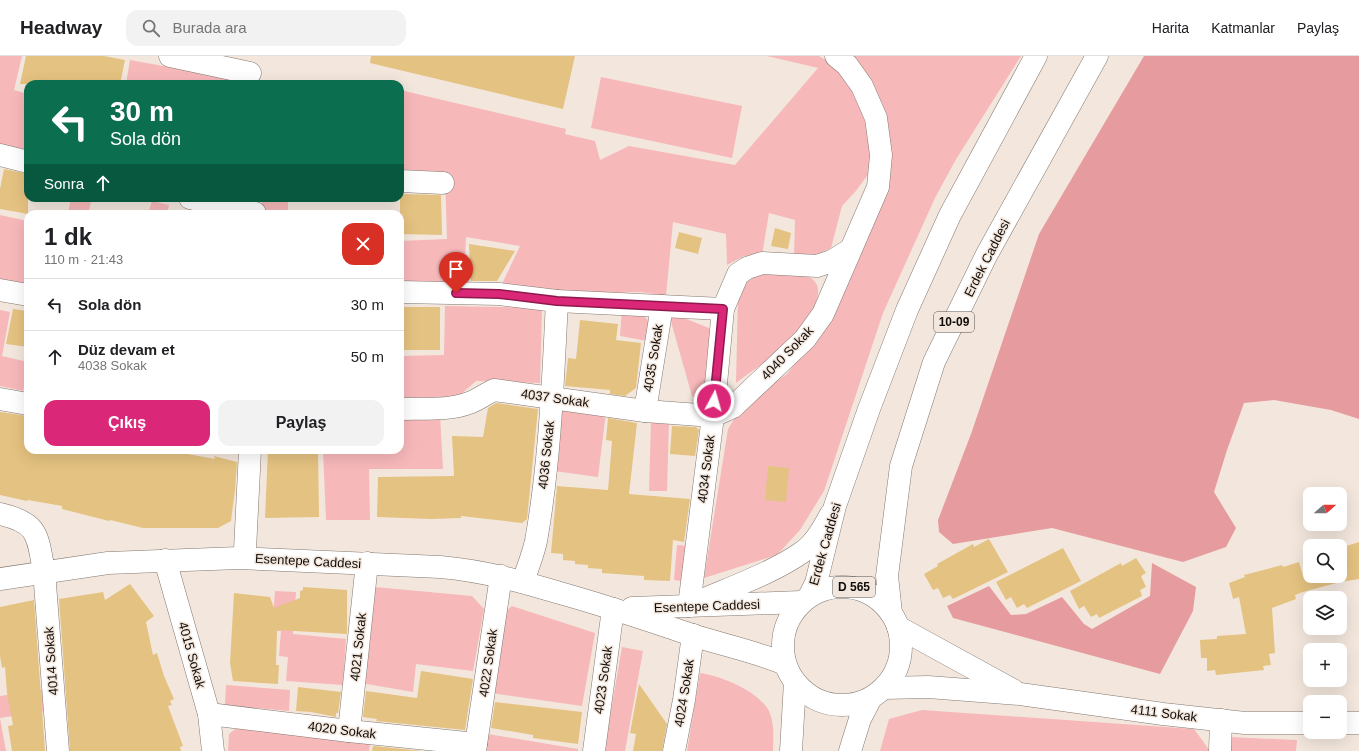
<!DOCTYPE html>
<html lang="tr">
<meta charset="utf-8">
<style>
body{margin:0;font-family:Helvetica,sans-serif;background:#f2f2f2;color:#202124;height:100vh;display:flex;flex-direction:column;font-size:15px;white-space:nowrap}
*{box-sizing:border-box;margin:0}
p{font-size:13px;color:#757577}
.icon{flex:none;width:22px;height:22px;fill:none;stroke:currentColor;stroke-width:2;stroke-linecap:round;stroke-linejoin:round}
.map{position:relative;flex:1;overflow:hidden}
.panel{position:absolute;left:24px;top:154px;width:380px;height:244px;display:flex;flex-direction:column;background:#fff;border-radius:12px;box-shadow:0 4px 16px #0002}
.panel>*{flex:none}
.top-card{position:absolute;left:24px;top:24px;width:380px;height:122px;border-radius:12px;box-shadow:0 4px 16px #0002;background:#0b6e4f;color:#fff;overflow:hidden}
.needle{width:26px;rotate:70deg}
.controls{position:absolute;left:1303px;top:431px;display:grid;gap:8px}
.controls a{display:grid;place-items:center;width:44px;height:44px;border-radius:8px;background:#fff;box-shadow:0 4px 16px #0002;font-size:20px}
.pin{position:absolute;display:grid;place-items:center;width:34px;height:34px;color:#fff;margin:-41px -17px;border-radius:50% 50% 50% 0;rotate:-45deg;box-shadow:0 0 4px #0007}
.pin .icon{rotate:45deg}
.me{position:absolute;width:44px;margin:-22px;rotate:6deg;stroke-linejoin:round;filter:drop-shadow(0 0 3px #0008)}
.turn{display:flex;align-items:center;gap:14px;height:84px;padding:0 20px;font-size:18px}
.turn .icon{width:52px;height:52px;stroke-width:2.5}
.turn b{display:block;font-size:28px;line-height:34px}
.then{display:flex;align-items:center;height:38px;padding:0 20px;background:#0003;gap:8px;font-size:15px}
.round{display:grid;place-items:center;flex:none;width:42px;height:42px;border-radius:12px;background:#f2f2f2}
.head{display:flex;align-items:center;justify-content:space-between;height:68px;padding:0 20px}
h1{font-size:24px;font-weight:600;line-height:30px}
.button{display:flex;gap:8px;margin-top:auto;padding:8px 20px}
.button a{flex:1;height:46px;border-radius:12px;background:#db2777;color:#fff;font-size:16px;font-weight:600;line-height:46px;text-align:center}
.button a+a{background:#f2f2f2;color:#202124}
ul{padding:0;list-style:none}
li{display:flex;align-items:center;gap:12px;height:52px;padding:0 20px;border-top:1px solid #e0e0e0}
li div{flex:1}
li b{display:block;font-size:15px}
li em{font-style:normal}
header{display:flex;align-items:center;gap:24px;box-sizing:border-box;height:56px;padding:0 20px;background:#fff;border-bottom:1px solid #e0e0e0}
header strong{font-size:19px}
nav{display:flex;gap:22px;margin-inline-start:auto;font-size:14px}
.search{width:280px;height:36px;background:#f2f2f2;display:flex;align-items:center;gap:10px;box-sizing:border-box;padding:0 14px;border-radius:12px;color:#757577;font-size:15px}
.map>svg:first-child{display:block}
.green{fill:#f7b8ba}
.forest{fill:#e69b9e}
.building{fill:#e4c281}
.lines{fill:none;stroke-linecap:round;stroke-linejoin:round}
.minor-casing{stroke:#837870;stroke-width:23}
.major-casing{stroke:#837870;stroke-width:23}
.highway-casing{stroke:#837870;stroke-width:23}
.minor{stroke:#fff;stroke-width:22}
.major{stroke:#fff;stroke-width:22}
.highway{stroke:#fff;stroke-width:22}
.route-casing{stroke:#8e194d;stroke-width:10}
.route{stroke:#db2777;stroke-width:7}
.labels{text-anchor:middle;dominant-baseline:central;stroke-width:3;stroke-linejoin:round;paint-order:stroke}
.shield{fill:#f3e7dd;stroke:#534d48;stroke-width:1}
.shield-label{font-size:12px;font-weight:bold;fill:#0f0b08}
.street-label{font-size:13px;fill:#0f0b08;stroke:#f3e7dd}
</style>
<header>
<strong>Headway</strong>
<div class="search"><svg class="icon" aria-label="search" viewBox="0 0 24 24"><circle cx="10" cy="10" r="6"/><path d="M15 15l6 6"/></svg>Burada ara</div>
<nav><a>Harita</a><a>Katmanlar</a><a>Paylaş</a></nav>
</header>
<div class="map">
<svg width="1359" height="695" viewBox="0 0 1359 695">
<rect width="100%" height="100%" fill="#f3e7dd"/>
<!-- green -->
<g class="green">
<polygon points="0,0 22,0 14,34 28,38 28,96 0,89"/>
<polygon points="767,0 819,0 831,7 850,30 869,74 873,99 870,116 855,136 842,150 831,192 816,199 794,200 795,164 769,157 762,199 744,200 727,209 726,178 673,166 666,240 641,236 568,238 501,230 520,190 466,181 464,228 400,227 400,185 447,183 445,118 400,115 400,34 566,73 565,78 595,85 600,104 629,90 735,109 818,12"/>
<polygon points="849,0 1021,0 955,105 935,142 883,257 824,435 800,474 777,499 704,522 728,373 744,347 787,318 824,271 886,109"/>
<polygon points="130,4 235,23 236,28 126,28"/>
<polygon points="601,21 742,50 732,102 591,72"/>
<polygon points="71,142 92,142 88,158 68,158"/>
<rect x="262" y="142" width="26" height="16"/>
<polygon points="152,145 169,149 167,158 148,158"/>
<polygon points="0,159 28,165 28,229 0,223"/>
<path d="M760,216C773,217 801,215 811,222C833,236 798,276 787,288C773,302 751,315 736,327L738,239L744,223Z"/>
<polygon points="445,250 542,252 540,327 476,325 452,346 400,345 400,300 444,299"/>
<polygon points="0,254 10,256 2,300 28,306 28,316 23,335 0,330"/>
<path d="M622,254C647,259 651,260 653,286L620,280Z"/>
<polygon points="679,260 709,272 713,286 709,340 701,344 692,340 670,262"/>
<polygon points="562,350 606,356 598,421 554,415"/>
<polygon points="440,359 443,413 369,413 370,464 326,464 323,394 400,394 400,361"/>
<polygon points="651,364 669,365 667,435 649,435"/>
<polygon points="677,489 691,490 688,526 674,524"/>
<polygon points="375,531 472,540 484,553 473,615 416,608 413,636 361,627"/>
<polygon points="275,535 296,536 293,578 346,583 343,629 286,625 288,601 279,600 281,575 272,575"/>
<polygon points="512,550 595,577 582,650 491,637 503,558"/>
<polygon points="622,591 643,595 625,695 604,695"/>
<path d="M700,617C722,620 758,635 769,655C775,668 773,682 773,695H687Z"/>
<polygon points="226,629 290,634 289,655 225,649"/>
<polygon points="46,633 45,655 0,662 6,695 0,695 0,640"/>
<polygon points="922,654 1194,673 1210,695 880,695 889,663"/>
<polygon points="238,671 370,688 369,695 228,695 229,678"/>
<polygon points="488,678 578,693 578,695 485,695"/>
<polygon points="1229,681 1297,684 1296,695 1228,695"/>
</g>
<!-- forest -->
<g class="forest">
<polygon points="1144,0 1359,0 1359,363 1331,354 1274,344 1244,347 1227,394 1214,436 1236,472 1226,491 1183,506 1052,472 953,488 939,476 938,464 971,378 1039,178"/>
<polygon points="1152,507 1196,531 1193,555 1160,618 953,562 947,550 989,530 1011,559 1026,558 1062,541 1084,568 1092,573 1150,540"/>
</g>
<!-- building -->
<g class="building">
<polygon points="26,0 104,0 125,4 120,28 20,28"/>
<polygon points="371,0 575,0 563,53 370,7"/>
<polygon points="4,113 28,118 28,158 0,153 0,133"/>
<polygon points="400,138 441,139 442,179 400,178"/>
<polygon points="775,172 791,177 788,193 771,190"/>
<polygon points="679,176 702,182 698,198 675,192"/>
<polygon points="469,188 515,195 497,225 471,225"/>
<rect x="400" y="251" width="40" height="43"/>
<polygon points="13,253 28,255 28,291 6,288"/>
<polygon points="580,264 618,268 616,284 641,287 636,332 625,340 610,338 610,334 565,330 568,302 576,303"/>
<polygon points="496,347 538,353 527,463 522,467 461,460 461,462 431,463 377,461 378,421 454,420 452,380 483,381 488,352"/>
<polygon points="0,356 28,360 28,394 166,394 215,403 214,400 237,406 235,434 231,465 218,472 143,472 110,464 109,465 62,453 62,450 28,444 27,445 0,439"/>
<polygon points="608,362 637,367 629,438 690,443 684,486 673,484 670,525 644,524 644,520 602,517 602,513 588,512 588,509 575,508 575,505 563,504 563,498 551,497 557,430 608,434 612,385 606,384"/>
<polygon points="672,370 696,371 699,374 695,400 670,398"/>
<polygon points="268,394 318,394 319,461 265,462"/>
<polygon points="768,410 789,412 786,446 765,444"/>
<polygon points="989,483 1008,516 953,543 950,539 943,542 938,532 933,534 924,518 938,510 937,508 973,488 974,491"/>
<polygon points="1359,486 1359,523 1340,526 1303,536 1295,539 1296,543 1272,552 1275,597 1269,598 1271,609 1263,610 1264,614 1216,619 1215,614 1207,615 1207,602 1201,602 1200,584 1217,583 1217,580 1246,578 1239,541 1233,543 1229,527 1245,521 1244,519 1282,509 1283,511 1299,506 1303,520 1340,520 1340,492"/>
<polygon points="1063,492 1081,525 1027,552 1024,548 1017,552 1011,541 1006,544 996,526"/>
<polygon points="1136,502 1146,517 1141,520 1146,531 1140,534 1142,540 1099,562 1097,558 1091,561 1084,550 1079,553 1070,535 1121,507 1122,510"/>
<polygon points="130,528 154,560 146,566 153,599 157,597 164,620 174,643 170,645 172,649 168,650 183,690 180,691 181,695 70,695 59,543 103,536 105,544"/>
<polygon points="303,531 347,534 347,578 277,574 276,609 279,609 278,628 233,625 230,607 234,537 270,541 274,552 300,542 300,535 303,534"/>
<polygon points="34,544 45,695 12,695 8,670 13,669 7,637 5,611 2,612 0,600 0,551"/>
<polygon points="421,615 473,623 465,674 376,665 377,663 363,661 366,635 417,642"/>
<polygon points="639,628 667,668 662,695 633,695 636,678 630,677"/>
<polygon points="298,631 341,636 338,657 336,657 336,661 311,656 296,655"/>
<polygon points="495,646 582,656 578,688 533,682 533,679 491,672"/>
<polygon points="373,690 422,695 372,695"/>
</g>
<g class="lines">
<defs>
<g id="minor">
<polyline points="170,0 250,17"/>
<polyline points="0,99 28,106"/>
<polyline points="400,125 443,127"/>
<polyline points="190,142 255,157"/>
<polyline points="0,234 28,239"/>
<polyline points="400,236 499,238 557,245 723,253"/>
<polyline points="0,343 28,348"/>
<path d="M400,353C422,352 448,355 469,347C478,344 485,338 494,334L645,355L713,360L733,351L805,283L823,258L878,131L881,99L876,62L862,30L847,9L836,0"/>
<polyline points="645,355 662,250"/>
<path d="M0,458C39,467 37,479 44,515L58,695"/>
<polyline points="249,502 245,494 250,394"/>
<polyline points="165,504 209,658 213,695"/>
<path d="M0,523L108,507L239,502L440,511C486,515 523,526 567,539C609,551 651,565 692,579C723,589 754,595 785,608"/>
<path d="M523,526C527,513 533,499 536,485C550,406 553,325 557,245"/>
<path d="M700,545C732,531 772,517 801,497C815,488 823,472 831,458"/>
<polyline points="689,550 713,360 723,253 738,218 747,212 762,207 817,210 832,205 850,194"/>
<polyline points="632,552 801,546"/>
<polyline points="898,571 1013,634"/>
<polyline points="884,632 928,631 1020,638 1163,658 1245,667 1310,667"/>
<polyline points="209,658 349,675 476,688"/>
<polyline points="1340,667 1359,667"/>
<polyline points="349,675 367,507"/>
<polyline points="475,695 501,520"/>
<polyline points="594,695 613,553"/>
<polyline points="674,695 684,644 693,579"/>
<polyline points="1220,695 1221,664"/>
</g>
<g id="major">
<polyline points="810,539 816,527 835,450 869,353 907,254 950,159 1036,0"/>
<polyline points="891,557 887,520 901,410 934,306 987,198 1097,0"/>
</g>
<g id="highway">
<circle cx="842" cy="590" r="59"/>
<polyline points="791,695 795,626"/>
<polyline points="850,695 860,663 871,642"/>
</g>
</defs>
<!-- minor casing -->
<use href="#minor" class="minor-casing"/>
<!-- major casing -->
<use href="#major" class="major-casing"/>
<!-- highway casing -->
<use href="#highway" class="highway-casing"/>
<!-- minor -->
<use href="#minor" class="minor"/>
<!-- major -->
<use href="#major" class="major"/>
<!-- highway -->
<use href="#highway" class="highway"/>
</g>
<g class="lines">
<defs>
<polyline id="route" points="456,237 499,238 557,245 723,253 714,345"/>
</defs>
<!-- route casing -->
<use href="#route" class="route-casing"/>
<!-- route -->
<use href="#route" class="route"/>
</g>
<g class="labels">
<!-- shield labels -->
<g class="shield">
<rect x="934" y="256" width="40" height="20" rx="3"/>
<rect x="833" y="521" width="42" height="20" rx="3"/>
</g>
<g class="shield-label">
<text x="954" y="266">10-09</text>
<text x="854" y="531">D 565</text>
</g>
<!-- street labels -->
<g class="street-label">
<text transform="translate(987 202) rotate(-63)">Erdek Caddesi</text>
<text transform="translate(787 297) rotate(-46)">4040 Sokak</text>
<text transform="translate(653 302) rotate(-81)">4035 Sokak</text>
<text transform="translate(555 342) rotate(8)">4037 Sokak</text>
<text transform="translate(546 399) rotate(-84)">4036 Sokak</text>
<text transform="translate(706 413) rotate(-83)">4034 Sokak</text>
<text transform="translate(825 488) rotate(-74)">Erdek Caddesi</text>
<text transform="translate(308 505) rotate(3)">Esentepe Caddesi</text>
<text transform="translate(707 550) rotate(-2)">Esentepe Caddesi</text>
<text transform="translate(358 591) rotate(-84)">4021 Sokak</text>
<text transform="translate(192 599) rotate(74)">4015 Sokak</text>
<text transform="translate(51 605) rotate(-94)">4014 Sokak</text>
<text transform="translate(488 607) rotate(-82)">4022 Sokak</text>
<text transform="translate(603 624) rotate(-82)">4023 Sokak</text>
<text transform="translate(684 637) rotate(-81)">4024 Sokak</text>
<text transform="translate(1164 657) rotate(7)">4111 Sokak</text>
<text transform="translate(342 674) rotate(7)">4020 Sokak</text>
</g>
</g>
</svg>
<div class="controls">
<a><svg class="needle" viewBox="-14 -14 28 28"><path d="M0-13l5 13h-10z" fill="#e53935"/><path d="M0 13l5-13h-10z" fill="#757577"/></svg></a>
<a><svg class="icon" aria-label="search" viewBox="0 0 24 24"><circle cx="10" cy="10" r="6"/><path d="M15 15l6 6"/></svg></a>
<a><svg class="icon" aria-label="layers" viewBox="0 0 24 24"><path d="M12 4l9 5-9 5-9-5zM3 14l9 5 9-5"/></svg></a>
<a>+</a>
<a>−</a>
</div>
<div class="pin" style="left:456px;top:237px;background:#d93025"><svg class="icon" aria-label="arrive" viewBox="0 0 24 24"><path d="M6 21V4h12l-3 4 3 4H6"/></svg></div>
<svg class="me" style="left:714px;top:345px" viewBox="-20 -20 40 40"><circle r="17" fill="#db2777" stroke="#fff" stroke-width="3"/><path d="M0-11L8 9 0 5-8 9z" fill="#fff"/></svg>
<div class="top-card">
<div class="turn"><svg class="icon" aria-label="left" viewBox="0 0 24 24"><path d="M17 20v-9H6M10 6l-5 5 5 5"/></svg><div><b>30 m</b>Sola dön</div></div>
<div class="then">Sonra<svg class="icon" aria-label="ahead" viewBox="0 0 24 24"><path d="M12 20V5M6 11l6-6 6 6"/></svg></div>
</div>
<section class="panel">
<div class="head"><div><h1>1 dk</h1><p>110 m · 21:43</p></div><a class="round" style="background:#d93025;color:#fff"><svg class="icon" aria-label="close" viewBox="0 0 24 24"><path d="M6 6l12 12M18 6L6 18"/></svg></a></div>
<ul>
<li><svg class="icon" aria-label="left" viewBox="0 0 24 24"><path d="M17 20v-9H6M10 6l-5 5 5 5"/></svg><div><b>Sola dön</b></div><em>30 m</em></li>
<li><svg class="icon" aria-label="ahead" viewBox="0 0 24 24"><path d="M12 20V5M6 11l6-6 6 6"/></svg><div><b>Düz devam et</b><p>4038 Sokak</p></div><em>50 m</em></li>
</ul>
<div class="button"><a>Çıkış</a><a>Paylaş</a></div>
</section>
</div>
